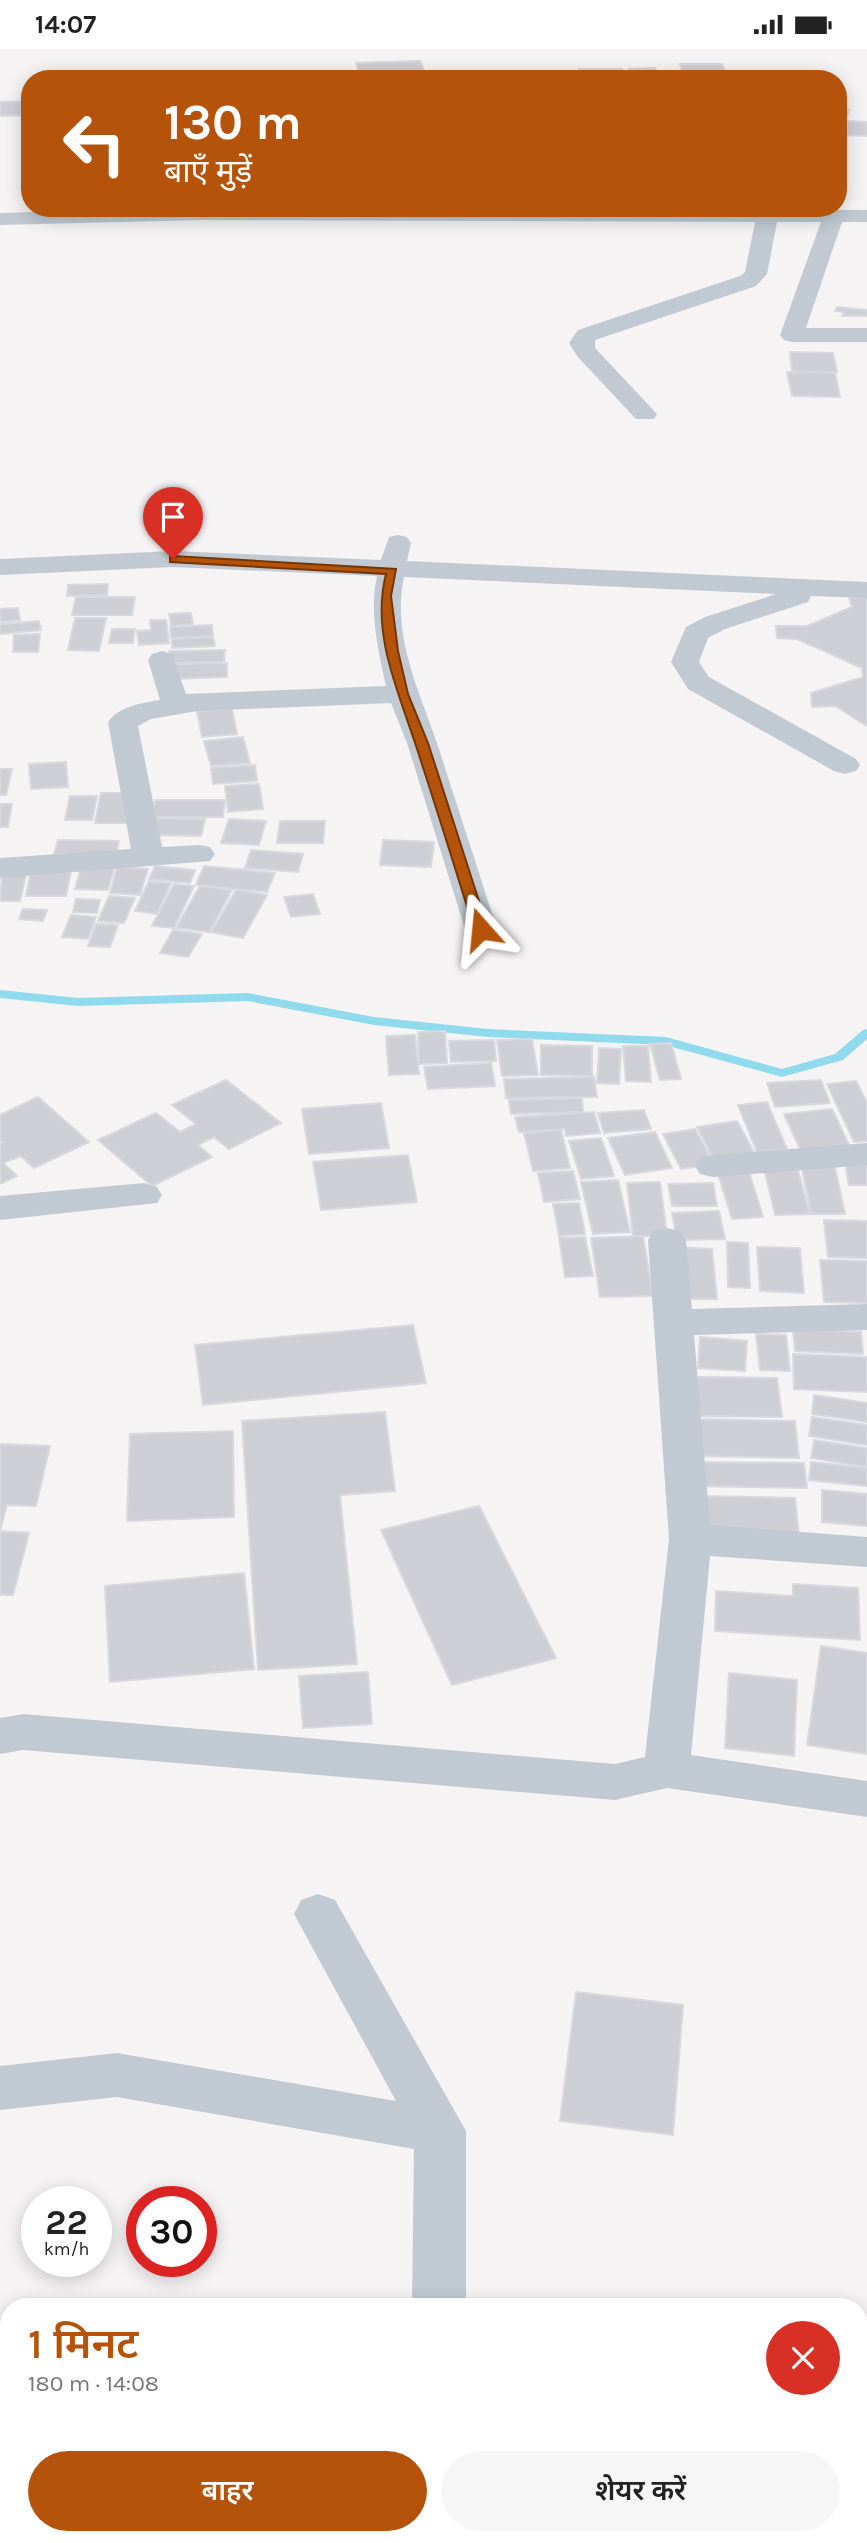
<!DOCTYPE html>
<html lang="hi">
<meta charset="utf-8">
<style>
body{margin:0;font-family:Karla,"Noto Sans Devanagari",sans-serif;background:#f6f6f6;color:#222;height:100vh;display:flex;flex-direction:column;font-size:26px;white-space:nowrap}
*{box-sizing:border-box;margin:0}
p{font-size:23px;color:#767676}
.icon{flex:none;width:38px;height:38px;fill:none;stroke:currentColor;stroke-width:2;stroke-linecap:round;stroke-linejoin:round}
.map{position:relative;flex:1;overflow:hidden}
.sheet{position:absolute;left:0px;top:2249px;width:868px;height:247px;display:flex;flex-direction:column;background:#fff;border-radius:28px 28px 0 0;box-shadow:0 4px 18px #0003}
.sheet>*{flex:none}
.hud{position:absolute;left:21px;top:21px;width:826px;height:147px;border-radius:28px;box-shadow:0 4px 18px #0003;background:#b45309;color:#fff;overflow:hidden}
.speed{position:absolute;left:21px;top:2137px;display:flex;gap:14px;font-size:35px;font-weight:700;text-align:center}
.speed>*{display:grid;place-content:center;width:91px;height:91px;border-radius:50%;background:#fff;box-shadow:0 4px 18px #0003;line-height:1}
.speed small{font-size:18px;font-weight:400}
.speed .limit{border:10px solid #d22;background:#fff;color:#111}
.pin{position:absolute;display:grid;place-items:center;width:60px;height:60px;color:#fff;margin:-72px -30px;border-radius:50% 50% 50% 0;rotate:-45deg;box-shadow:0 0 7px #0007}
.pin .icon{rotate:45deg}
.me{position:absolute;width:77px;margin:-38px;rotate:342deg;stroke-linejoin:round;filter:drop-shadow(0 0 5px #0008)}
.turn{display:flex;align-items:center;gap:24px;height:147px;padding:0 28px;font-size:32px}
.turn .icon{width:91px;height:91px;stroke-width:2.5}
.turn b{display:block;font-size:49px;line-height:60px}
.round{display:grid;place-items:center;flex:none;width:74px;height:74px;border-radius:37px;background:#f6f6f6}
.head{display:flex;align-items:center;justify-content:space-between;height:119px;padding:0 28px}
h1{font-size:42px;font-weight:600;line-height:52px;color:#b45309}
.cta{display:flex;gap:14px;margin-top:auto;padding:14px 28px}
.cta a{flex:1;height:80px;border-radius:42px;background:#b45309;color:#fff;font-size:28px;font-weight:600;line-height:80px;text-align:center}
.cta a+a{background:#f6f6f6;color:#222}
.status{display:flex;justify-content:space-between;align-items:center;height:49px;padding:0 35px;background:#fff;direction:ltr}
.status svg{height:19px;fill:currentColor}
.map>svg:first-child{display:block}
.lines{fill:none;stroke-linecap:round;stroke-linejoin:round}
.stream{fill:#90daee;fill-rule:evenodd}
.building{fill:#cdcfd5;stroke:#d7d9de;stroke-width:2}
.minor{fill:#c1cad2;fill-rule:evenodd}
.route{fill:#b45309;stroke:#753606;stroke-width:2}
</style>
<div class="status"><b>14:07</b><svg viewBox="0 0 49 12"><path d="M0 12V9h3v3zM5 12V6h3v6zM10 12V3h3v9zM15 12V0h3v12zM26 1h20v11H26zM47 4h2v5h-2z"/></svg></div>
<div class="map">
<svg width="867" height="2494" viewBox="0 0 867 2494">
<rect width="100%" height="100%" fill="#f5f3f3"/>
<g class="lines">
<!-- stream -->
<polygon class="stream" points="0,941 78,949 248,944 374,968 488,980 666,988 782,1020 835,1005 863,981 867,980 867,990 843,1011 782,1028 665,996 488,988 374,976 248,952 78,957 0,949"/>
</g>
<!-- building -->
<g class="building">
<polygon points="420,12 424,21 359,24 356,14"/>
<polygon points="680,15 722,15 726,24 683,25"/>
<polygon points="655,19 660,30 632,30 629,20"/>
<polygon points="579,20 622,20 625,29 581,30"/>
<polygon points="433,24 435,30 395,30 394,26"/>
<polygon points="30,52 30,66 0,67 0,53"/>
<polygon points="838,60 849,61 845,73 838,73"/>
<polygon points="847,72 867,73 867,87 846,86"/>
<polygon points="837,258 867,261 867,267 842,267 844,263 835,262"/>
<polygon points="790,303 833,304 837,323 792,322"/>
<polygon points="787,323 835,324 840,348 792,347"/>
<polygon points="108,535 107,546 67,547 68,536"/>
<polygon points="76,548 135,548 132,566 72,566"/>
<polygon points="849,548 867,548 867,677 835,657 812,658 811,644 863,628 862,619 797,590 777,589 776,577 807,577 852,558"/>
<polygon points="18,559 20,571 0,573 0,560"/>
<polygon points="191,564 193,575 171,577 169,565"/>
<polygon points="75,569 106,569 99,602 68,601"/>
<polygon points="150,571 166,571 169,594 139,596 137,582 151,581"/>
<polygon points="39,572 41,581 0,585 0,575"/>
<polygon points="212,576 213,587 171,589 170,578"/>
<polygon points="112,580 135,580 133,594 109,594"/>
<polygon points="40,585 38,603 13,603 14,586"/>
<polygon points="213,588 215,597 172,599 172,590"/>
<polygon points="225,601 224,613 169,614 169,602"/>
<polygon points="227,614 227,628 171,630 172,615"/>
<polygon points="232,660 237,685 202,688 197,662"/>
<polygon points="243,688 250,714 211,717 204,692"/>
<polygon points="66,713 68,738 31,740 29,715"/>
<polygon points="255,716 257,732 213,735 211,719"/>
<polygon points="0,720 12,720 6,746 0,746"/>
<polygon points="259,735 263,760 228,763 225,737"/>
<polygon points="101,744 134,744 129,774 95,774"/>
<polygon points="70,747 97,747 92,771 65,771"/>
<polygon points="155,751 225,751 223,768 153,768"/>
<polygon points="0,755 12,755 8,778 0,778"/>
<polygon points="154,769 205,770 201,787 150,786"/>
<polygon points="229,770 266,772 259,796 221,794"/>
<polygon points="280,772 325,772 323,794 277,794"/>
<polygon points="58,791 119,792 116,807 54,805"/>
<polygon points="383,791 434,793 431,818 380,816"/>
<polygon points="251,801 303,805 298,823 245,819"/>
<polygon points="82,815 115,816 108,841 75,840"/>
<polygon points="155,817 195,821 190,834 149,830"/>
<polygon points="204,817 275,824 267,843 196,836"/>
<polygon points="117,818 148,820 140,846 110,844"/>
<polygon points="31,821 71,822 66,847 26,847"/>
<polygon points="2,826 26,826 20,852 0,852"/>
<polygon points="149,832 171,834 157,865 135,862"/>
<polygon points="174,835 194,837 174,879 152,877"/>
<polygon points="200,837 232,841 209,883 176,879"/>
<polygon points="236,841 267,846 243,889 211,883"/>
<polygon points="313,845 320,865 291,868 284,848"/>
<polygon points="109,847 135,849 124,874 98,872"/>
<polygon points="76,850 100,851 97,864 73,863"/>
<polygon points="23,860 47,861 43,872 19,870"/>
<polygon points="71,866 96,868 88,890 62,888"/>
<polygon points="96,875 118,876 110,898 88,897"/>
<polygon points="173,881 202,885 188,908 160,904"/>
<polygon points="445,982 447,1014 419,1015 418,983"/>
<polygon points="415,986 419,1025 389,1026 386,987"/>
<polygon points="532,990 538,1026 502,1027 497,991"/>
<polygon points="494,991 496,1012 451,1013 449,992"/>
<polygon points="671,994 681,1030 660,1031 650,995"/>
<polygon points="541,996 592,997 592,1027 541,1026"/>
<polygon points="623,997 648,997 651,1033 626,1032"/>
<polygon points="599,999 621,1000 619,1035 597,1034"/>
<polygon points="491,1014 495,1037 428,1040 424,1018"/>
<polygon points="594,1028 597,1048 506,1049 504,1030"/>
<polygon points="226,1031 281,1074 229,1100 214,1088 198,1096 212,1108 152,1137 98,1091 156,1064 180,1083 196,1075 172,1056"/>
<polygon points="821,1031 830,1054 775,1058 767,1034"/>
<polygon points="856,1032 867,1054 867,1092 854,1093 827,1035"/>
<polygon points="38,1048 89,1093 34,1119 21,1107 3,1114 17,1127 0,1135 0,1095 3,1094 0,1091 0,1066"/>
<polygon points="582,1049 583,1063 511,1065 509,1051"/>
<polygon points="767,1053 787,1100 757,1103 738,1056"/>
<polygon points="381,1054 389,1099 309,1105 302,1060"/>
<polygon points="832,1060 850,1098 802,1104 784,1065"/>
<polygon points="644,1061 651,1080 604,1084 598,1064"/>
<polygon points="594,1063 600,1084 566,1087 565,1080 519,1083 515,1068"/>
<polygon points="737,1072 756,1107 715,1113 697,1078"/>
<polygon points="695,1080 714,1115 681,1120 663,1085"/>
<polygon points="561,1081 570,1119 533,1122 524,1084"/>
<polygon points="655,1083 672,1119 625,1126 608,1089"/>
<polygon points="601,1089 614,1127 581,1130 569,1092"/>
<polygon points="408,1106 417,1153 321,1161 313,1113"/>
<polygon points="796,1114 810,1165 775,1166 763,1115"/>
<polygon points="834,1114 845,1165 811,1165 801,1115"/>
<polygon points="845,1114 867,1114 867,1136 849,1136"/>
<polygon points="573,1122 580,1150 544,1153 538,1124"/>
<polygon points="749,1123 763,1168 732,1170 718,1125"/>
<polygon points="618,1131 630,1183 593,1185 581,1133"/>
<polygon points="660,1133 667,1187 633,1187 627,1134"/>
<polygon points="713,1134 717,1157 672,1157 668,1135"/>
<polygon points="579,1154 585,1185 559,1187 553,1155"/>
<polygon points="719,1162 725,1190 677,1191 672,1164"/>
<polygon points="824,1171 867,1172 867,1209 828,1208"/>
<polygon points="643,1187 653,1247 600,1248 591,1189"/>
<polygon points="585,1188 593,1227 565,1228 559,1189"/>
<polygon points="727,1193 748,1194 750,1239 728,1238"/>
<polygon points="672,1198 712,1200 717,1250 675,1250"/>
<polygon points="757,1198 800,1199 804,1244 760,1242"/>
<polygon points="820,1211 867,1212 867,1254 824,1253"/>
<polygon points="413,1276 426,1334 203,1356 195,1296"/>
<polygon points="793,1280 861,1283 863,1305 795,1302"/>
<polygon points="756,1285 786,1286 790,1322 760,1321"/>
<polygon points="700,1288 747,1292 745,1322 698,1319"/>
<polygon points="793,1305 867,1308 867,1343 794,1340"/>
<polygon points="696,1328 777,1329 782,1368 699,1367"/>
<polygon points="814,1346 867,1354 867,1373 812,1365"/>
<polygon points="385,1363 395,1442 340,1446 357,1615 258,1621 242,1372"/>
<polygon points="812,1368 867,1376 867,1396 809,1387"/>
<polygon points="688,1370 795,1372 799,1409 691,1407"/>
<polygon points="233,1382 234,1468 127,1472 130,1385"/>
<polygon points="814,1391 867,1399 867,1418 811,1409"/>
<polygon points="0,1395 50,1397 36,1457 7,1456 0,1482 29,1484 13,1546 0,1546"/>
<polygon points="694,1413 804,1414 807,1439 696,1437"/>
<polygon points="811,1413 867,1419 867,1437 809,1431"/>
<polygon points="822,1441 867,1445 867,1477 822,1473"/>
<polygon points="704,1447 795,1449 799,1487 707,1486"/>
<polygon points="479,1457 556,1609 452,1636 381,1481"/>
<polygon points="244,1524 254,1620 110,1633 105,1537"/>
<polygon points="793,1535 858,1539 860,1591 715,1582 716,1542 793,1547"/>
<polygon points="821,1597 867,1604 867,1705 807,1696"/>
<polygon points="368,1623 372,1675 303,1679 299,1627"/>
<polygon points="729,1624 797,1631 794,1707 725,1699"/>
<polygon points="576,1943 683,1956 673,2086 560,2072"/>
<rect x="103" y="2487" width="107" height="7"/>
</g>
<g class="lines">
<!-- minor -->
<g class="minor">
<polygon points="177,159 867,161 867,173 842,173 806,279 867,279 867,293 792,293 784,291 780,286 821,173 777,173 767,225 756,237 595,291 595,299 657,365 654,370 636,370 577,307 569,294 578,281 740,227 745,223 755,173 203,171 0,176 0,164"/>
<path d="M398,486L407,488L411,494L407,512L867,533V549L811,547L808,553L725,580L708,589L699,613L709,628L856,710L860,716L856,722L845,725L834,722L688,640L671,613L686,578L705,568L776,545L404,528C391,588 421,645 439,700C458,760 478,820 497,880L493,887L481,890L469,887L465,880L407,694L391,654L197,662L151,670L138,677L162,798L199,796L210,798L215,805L210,812L0,829V809L131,800L108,673C119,657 142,654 160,651L148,611L152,605L162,602L172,605L186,645L386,637C378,601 369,563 377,527L173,518L0,526V510L173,502L381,511L389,488Z"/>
<polygon points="867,1094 867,1116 713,1128 700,1125 695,1117 700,1109 713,1106"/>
<polygon points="144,1134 157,1138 162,1146 157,1154 0,1171 0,1147"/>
<polygon points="667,1179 680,1182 686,1191 692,1260 867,1255 867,1281 694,1286 710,1476 867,1488 867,1518 710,1507 691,1706 867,1732 867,1768 667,1739 615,1751 23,1701 0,1705 0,1669 23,1665 615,1715 645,1708 669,1490 648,1191 654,1182"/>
<polygon points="318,1845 335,1851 466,2082 466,2258 412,2258 414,2100 117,2048 0,2061 0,2017 117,2004 396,2052 294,1865 301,1851"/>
<rect x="408" y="2487" width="58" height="7"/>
</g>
</g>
<!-- route -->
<path class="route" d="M173,507L396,520L391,547L398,602L408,645L428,694L488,880L486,883L474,880C456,822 438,764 419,706C401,648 370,587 386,525L170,513V508Z"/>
</svg>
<div class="speed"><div>22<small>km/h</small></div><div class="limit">30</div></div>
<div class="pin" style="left:173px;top:510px;background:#d93025"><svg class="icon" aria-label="arrive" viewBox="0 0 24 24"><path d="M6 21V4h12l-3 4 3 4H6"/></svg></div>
<svg class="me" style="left:481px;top:880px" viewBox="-20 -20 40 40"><path d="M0-17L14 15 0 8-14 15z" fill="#b45309" stroke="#fff" stroke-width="4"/></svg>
<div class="hud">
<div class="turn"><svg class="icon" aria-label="left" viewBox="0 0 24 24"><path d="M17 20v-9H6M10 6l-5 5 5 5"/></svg><div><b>130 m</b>बाएँ मुड़ें</div></div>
</div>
<section class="sheet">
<div class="head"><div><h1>1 मिनट</h1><p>180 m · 14:08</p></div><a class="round" style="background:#d93025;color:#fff"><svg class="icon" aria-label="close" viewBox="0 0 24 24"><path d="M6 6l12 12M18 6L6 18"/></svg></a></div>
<div class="cta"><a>बाहर</a><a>शेयर करें</a></div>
</section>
</div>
